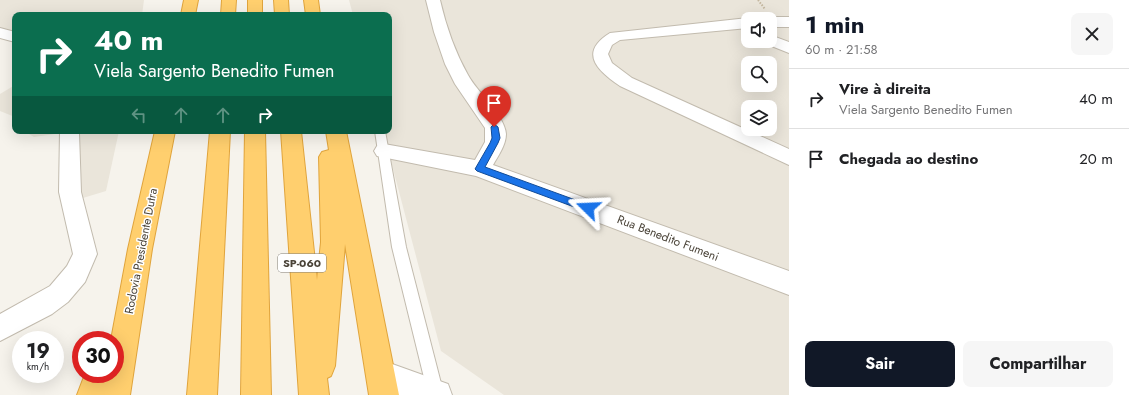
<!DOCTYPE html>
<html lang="pt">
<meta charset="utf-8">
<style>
body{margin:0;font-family:Jost,sans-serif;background:#f6f6f6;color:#202124;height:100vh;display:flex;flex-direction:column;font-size:15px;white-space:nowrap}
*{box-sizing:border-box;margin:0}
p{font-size:13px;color:#757577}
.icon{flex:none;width:22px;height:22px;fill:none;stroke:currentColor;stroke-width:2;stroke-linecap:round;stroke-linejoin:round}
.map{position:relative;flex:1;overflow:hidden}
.sheet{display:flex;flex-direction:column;background:#fff;width:340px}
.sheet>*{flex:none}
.top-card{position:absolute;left:12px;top:12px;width:380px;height:122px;border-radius:8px;box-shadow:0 4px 16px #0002;background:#0b6e4f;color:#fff;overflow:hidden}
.fabs{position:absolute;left:741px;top:12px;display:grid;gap:8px}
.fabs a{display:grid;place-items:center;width:36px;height:36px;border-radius:8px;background:#fff;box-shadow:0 4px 16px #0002;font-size:20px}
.speed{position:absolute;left:12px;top:331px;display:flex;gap:8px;font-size:20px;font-weight:700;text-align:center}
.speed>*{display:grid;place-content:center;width:52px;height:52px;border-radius:50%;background:#fff;box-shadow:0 4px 16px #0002;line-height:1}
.speed small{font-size:10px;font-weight:400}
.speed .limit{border:6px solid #d22;background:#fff;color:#111}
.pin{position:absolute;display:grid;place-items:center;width:34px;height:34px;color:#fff;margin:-41px -17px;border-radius:50% 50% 50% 0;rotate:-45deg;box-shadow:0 0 4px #0007}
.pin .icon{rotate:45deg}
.me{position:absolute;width:44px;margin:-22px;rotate:291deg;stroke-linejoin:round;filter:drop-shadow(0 0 3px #0008)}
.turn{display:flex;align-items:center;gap:14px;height:84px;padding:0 16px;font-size:18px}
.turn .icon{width:52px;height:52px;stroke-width:2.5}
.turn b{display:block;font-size:28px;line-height:34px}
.lanes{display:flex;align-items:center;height:38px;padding:0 16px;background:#0003;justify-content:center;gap:20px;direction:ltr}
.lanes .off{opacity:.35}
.round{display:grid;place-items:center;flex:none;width:42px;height:42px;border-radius:8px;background:#f6f6f6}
.headline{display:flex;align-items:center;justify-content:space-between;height:68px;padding:0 16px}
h1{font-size:24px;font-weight:700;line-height:30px;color:#111827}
.button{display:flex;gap:8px;margin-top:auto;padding:8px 16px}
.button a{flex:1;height:46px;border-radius:8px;background:#111827;color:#fff;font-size:16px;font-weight:700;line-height:46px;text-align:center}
.button a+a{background:#f6f6f6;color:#202124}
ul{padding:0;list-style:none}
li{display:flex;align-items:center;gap:12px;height:60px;padding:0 16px;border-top:1px solid #e0e0e0}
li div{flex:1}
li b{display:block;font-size:15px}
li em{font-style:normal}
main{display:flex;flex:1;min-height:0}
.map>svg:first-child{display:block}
.residential{fill:#eae5da;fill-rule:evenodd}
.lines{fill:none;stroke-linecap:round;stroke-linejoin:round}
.lane-casing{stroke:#c2bbae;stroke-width:2}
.street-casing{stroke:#c2bbae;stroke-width:2}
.highway-casing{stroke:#e0a43c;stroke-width:2}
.path{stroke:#c4b79f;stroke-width:2;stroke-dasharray:1.5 1.5;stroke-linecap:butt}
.lane{fill:#fff;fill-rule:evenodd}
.street{fill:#fff;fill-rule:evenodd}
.highway{fill:#ffcf6e;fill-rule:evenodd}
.route{fill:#1a73e8;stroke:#114b97}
.labels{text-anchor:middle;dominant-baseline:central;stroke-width:3;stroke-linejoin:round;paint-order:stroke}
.shield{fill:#fff;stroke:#817c74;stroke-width:1}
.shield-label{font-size:11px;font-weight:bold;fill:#4b4439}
.street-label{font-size:12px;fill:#4b4439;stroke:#fff}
</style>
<main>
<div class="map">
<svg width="789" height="395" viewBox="0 0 789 395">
<rect width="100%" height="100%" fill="#f6f3ec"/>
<!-- residential -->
<g class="residential">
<polygon points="0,0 144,0 142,15 15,15 15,38 0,32"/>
<path d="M349,0H789V395H504L441,351L383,131H389V15H353ZM748,19H770V41H748ZM748,63H770V85H748ZM748,107H770V129H748Z"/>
<polygon points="15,85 15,117 0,111 0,94"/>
<polygon points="24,131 119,131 106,191 73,201 62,133 34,137"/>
</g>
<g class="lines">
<defs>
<polygon id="lane" points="375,131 385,131 406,247 444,395 428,394 392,247"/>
<g id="street">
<path d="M426,0H440C446,26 455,52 468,75C477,92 505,116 506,134C506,145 498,156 493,165L789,271V295L476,176L377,156L374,151L377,146L384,144L475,160L485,142V128L455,84L445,64L434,32Z"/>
<polygon points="770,17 789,17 789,27 770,27 770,19 765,19"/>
<path d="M748,18L750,19H748V28L620,40L612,45L608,54L612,63L632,78L789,149V165L620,86C596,70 579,52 610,33Z"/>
<polygon points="0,28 15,32 15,42 0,38"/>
<polygon points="770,35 789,42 789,53 764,43 763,41 770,41"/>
<polygon points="60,131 78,131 79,133 81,192 97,254 85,282 68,302 52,314 0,341 0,314 50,286 67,266 73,254 59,192"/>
<polygon points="381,360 448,384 452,395 398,395 371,384 367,374 371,364"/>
</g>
<g id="highway">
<polygon points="184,0 198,0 195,15 181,15"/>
<polygon points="222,0 236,0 235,15 221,15"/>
<rect x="248" y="0" width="14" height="15"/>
<polygon points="274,0 288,0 289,15 275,15"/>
<polygon points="304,0 318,0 320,15 306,15"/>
<polygon points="155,131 175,131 152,249 130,395 77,395 85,374 115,374 115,340 111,340 128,249"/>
<polygon points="210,131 230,131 217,395 187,395"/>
<polygon points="245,131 265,131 271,395 241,395"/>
<polygon points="281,131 301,131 317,280 321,242 319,157 322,152 329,150 326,131 346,131 399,395 369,395 345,244 335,366 331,376 327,378 329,395 299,395"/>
</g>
</defs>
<!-- lane casing -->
<use href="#lane" class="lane-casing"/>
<!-- street casing -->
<use href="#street" class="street-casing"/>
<!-- highway casing -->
<use href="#highway" class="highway-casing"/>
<!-- path -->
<polyline class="path" points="758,0 765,9"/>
<!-- lane -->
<use href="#lane" class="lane"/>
<!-- street -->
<use href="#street" class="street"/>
<!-- highway -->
<use href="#highway" class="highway"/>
</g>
<!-- route -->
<polygon class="route" points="494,124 498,127 500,138 498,143 485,167 592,206 592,211 585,211 477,171 475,169 490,143 492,138 491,127"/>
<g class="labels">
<!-- shield labels -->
<rect class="shield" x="278" y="254" width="48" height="18" rx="3"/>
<g class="shield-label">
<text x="302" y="263">SP-060</text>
</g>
<!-- street labels -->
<g class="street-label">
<text transform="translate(668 238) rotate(21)">Rua Benedito Fumeni</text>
<text transform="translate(141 251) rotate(-79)">Rodovia Presidente Dutra</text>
</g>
</g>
</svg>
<div class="fabs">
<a><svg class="icon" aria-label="sound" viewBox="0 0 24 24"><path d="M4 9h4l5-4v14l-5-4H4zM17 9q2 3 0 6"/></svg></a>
<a><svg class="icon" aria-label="search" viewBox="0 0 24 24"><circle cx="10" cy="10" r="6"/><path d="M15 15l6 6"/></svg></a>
<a><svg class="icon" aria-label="layers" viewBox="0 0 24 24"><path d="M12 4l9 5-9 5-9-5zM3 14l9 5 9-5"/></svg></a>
</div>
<div class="speed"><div>19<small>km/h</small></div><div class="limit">30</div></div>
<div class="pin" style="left:494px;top:127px;background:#d93025"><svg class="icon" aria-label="arrive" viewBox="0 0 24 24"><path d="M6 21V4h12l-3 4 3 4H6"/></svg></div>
<svg class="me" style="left:588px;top:208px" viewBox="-20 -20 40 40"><path d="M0-17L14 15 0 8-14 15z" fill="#1a73e8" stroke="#fff" stroke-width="4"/></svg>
<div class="top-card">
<div class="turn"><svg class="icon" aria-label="right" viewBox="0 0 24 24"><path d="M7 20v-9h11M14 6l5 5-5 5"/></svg><div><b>40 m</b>Viela Sargento Benedito Fumen</div></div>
<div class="lanes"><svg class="icon off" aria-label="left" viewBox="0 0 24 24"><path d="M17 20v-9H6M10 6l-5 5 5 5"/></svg><svg class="icon off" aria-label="ahead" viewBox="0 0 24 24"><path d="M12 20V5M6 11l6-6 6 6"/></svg><svg class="icon off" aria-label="ahead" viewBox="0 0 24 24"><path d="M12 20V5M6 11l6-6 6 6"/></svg><svg class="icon" aria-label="right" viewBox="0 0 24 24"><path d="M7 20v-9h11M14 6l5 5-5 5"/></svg></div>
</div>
</div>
<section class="sheet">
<div class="headline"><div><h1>1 min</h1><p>60 m · 21:58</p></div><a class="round"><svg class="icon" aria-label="close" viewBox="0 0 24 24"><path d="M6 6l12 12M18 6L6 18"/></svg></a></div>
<ul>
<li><svg class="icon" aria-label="right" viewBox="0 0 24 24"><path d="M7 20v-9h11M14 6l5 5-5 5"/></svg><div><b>Vire à direita</b><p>Viela Sargento Benedito Fumen</p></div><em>40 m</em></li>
<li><svg class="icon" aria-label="arrive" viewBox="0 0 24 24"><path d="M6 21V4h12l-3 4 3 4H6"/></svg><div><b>Chegada ao destino</b></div><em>20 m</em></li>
</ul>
<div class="button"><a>Sair</a><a>Compartilhar</a></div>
</section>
</main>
